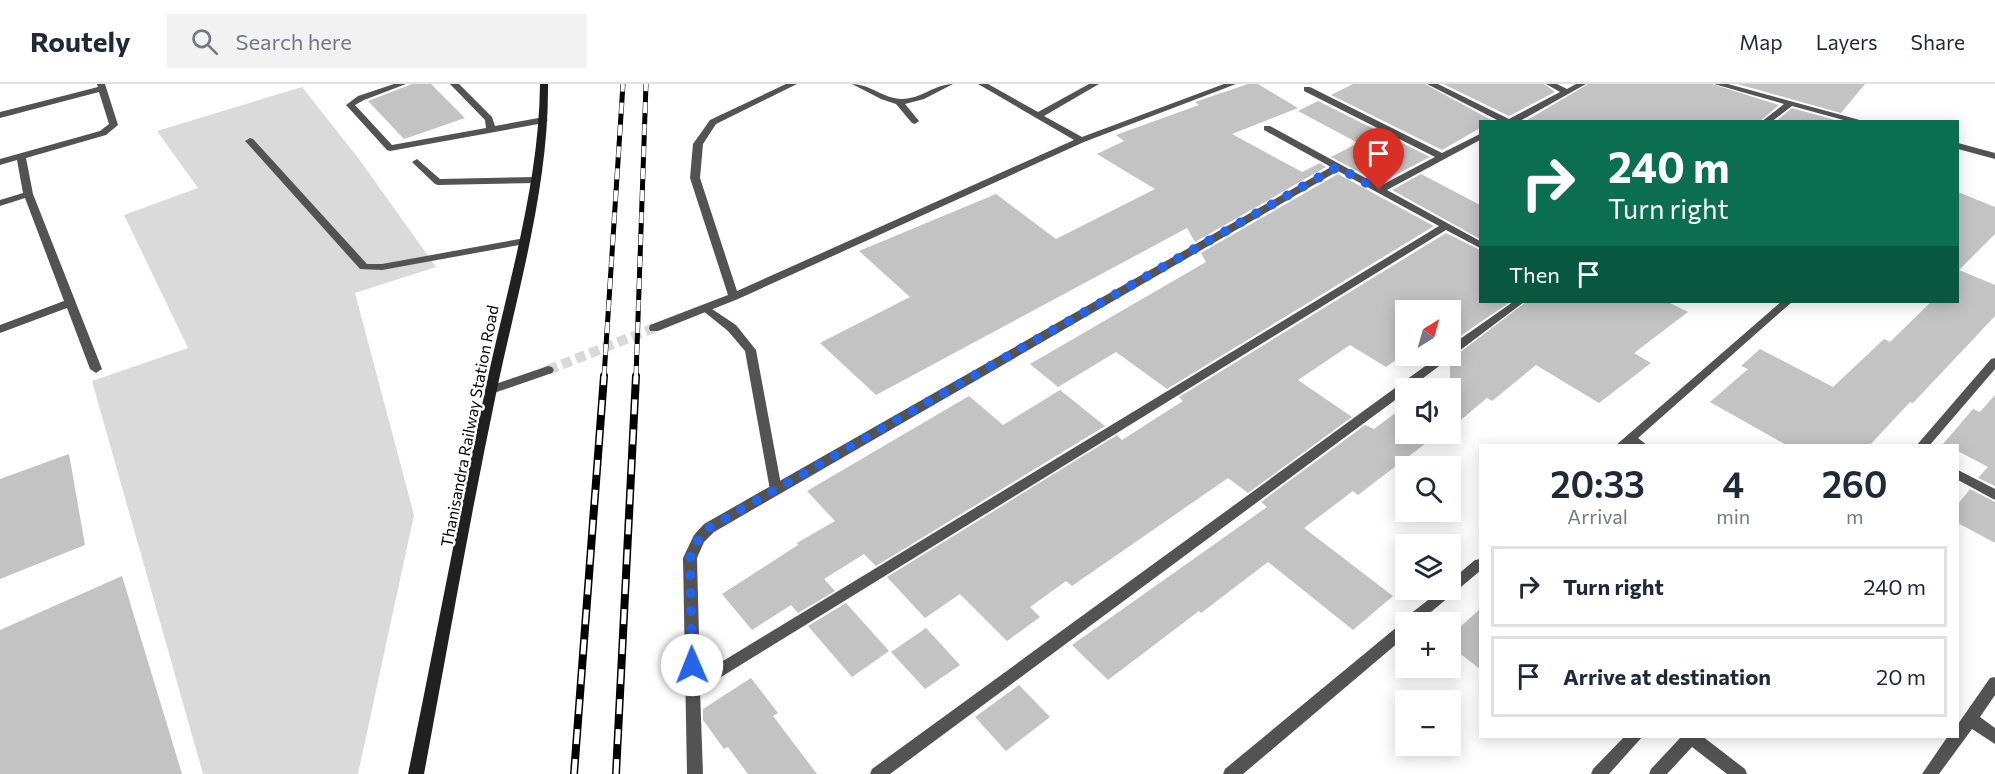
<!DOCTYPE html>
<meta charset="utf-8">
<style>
body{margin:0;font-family:Commissioner,sans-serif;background:#f2f2f3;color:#1f2937;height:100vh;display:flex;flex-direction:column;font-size:22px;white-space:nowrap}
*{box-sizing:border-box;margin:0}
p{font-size:20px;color:#747a83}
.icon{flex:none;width:33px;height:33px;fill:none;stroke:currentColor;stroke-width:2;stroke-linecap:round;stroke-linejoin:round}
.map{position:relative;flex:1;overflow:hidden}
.panel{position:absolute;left:1479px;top:360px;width:480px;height:294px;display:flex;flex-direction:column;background:#fff;border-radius:0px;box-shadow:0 3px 15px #0003}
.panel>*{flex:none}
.hud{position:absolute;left:1479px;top:36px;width:480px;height:183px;border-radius:0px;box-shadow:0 3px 15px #0003;background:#0b6e4f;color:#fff;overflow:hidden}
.needle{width:39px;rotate:37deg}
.tools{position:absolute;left:1395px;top:216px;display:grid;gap:12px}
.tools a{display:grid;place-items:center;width:66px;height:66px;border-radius:0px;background:#fff;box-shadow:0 3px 15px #0003;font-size:30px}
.pin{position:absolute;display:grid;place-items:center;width:51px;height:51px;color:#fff;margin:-62px -26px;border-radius:50% 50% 50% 0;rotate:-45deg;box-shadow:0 0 6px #0007}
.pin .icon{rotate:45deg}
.me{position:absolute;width:66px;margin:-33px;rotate:359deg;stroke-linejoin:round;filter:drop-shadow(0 0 4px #0008)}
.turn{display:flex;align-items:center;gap:21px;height:126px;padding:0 30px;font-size:27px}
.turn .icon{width:78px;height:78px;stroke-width:2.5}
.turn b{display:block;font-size:42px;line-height:51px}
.then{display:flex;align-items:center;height:57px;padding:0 30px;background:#0003;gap:12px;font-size:22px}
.eta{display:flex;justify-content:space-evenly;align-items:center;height:102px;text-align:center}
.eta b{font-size:36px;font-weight:600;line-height:42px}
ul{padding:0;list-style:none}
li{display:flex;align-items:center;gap:18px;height:81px;margin:0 12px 9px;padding:0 18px;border:3px solid #e0e1e3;border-radius:0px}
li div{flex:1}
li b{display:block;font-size:22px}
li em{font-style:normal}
header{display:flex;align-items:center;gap:36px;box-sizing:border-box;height:84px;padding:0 30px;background:#fff;border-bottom:2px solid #e0e1e3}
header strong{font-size:28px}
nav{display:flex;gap:33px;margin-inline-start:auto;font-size:21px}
.search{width:420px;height:54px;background:#f2f2f3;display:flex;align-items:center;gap:15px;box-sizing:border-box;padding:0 21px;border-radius:0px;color:#747a83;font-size:22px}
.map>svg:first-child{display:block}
.green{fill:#dadada}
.building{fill:#c3c3c3}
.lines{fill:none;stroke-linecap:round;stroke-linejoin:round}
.street-tunnel{stroke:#d9d9d9;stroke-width:10;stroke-dasharray:10 5;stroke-linecap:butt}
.lane{fill:#535353;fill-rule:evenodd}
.street{fill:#535353;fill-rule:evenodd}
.secondary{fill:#202020;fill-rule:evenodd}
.rail-far1-casing{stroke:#000;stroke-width:5}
.rail-casing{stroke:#000;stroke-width:8}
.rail-far1{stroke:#fff;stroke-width:4;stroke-dasharray:11;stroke-linecap:butt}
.rail{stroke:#fff;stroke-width:5;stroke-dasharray:15;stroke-linecap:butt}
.route{stroke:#2563eb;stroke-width:10;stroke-dasharray:0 18}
.labels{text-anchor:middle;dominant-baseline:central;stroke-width:5;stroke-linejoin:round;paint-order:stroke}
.street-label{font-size:16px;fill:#000;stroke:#fff}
</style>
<header>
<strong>Routely</strong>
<div class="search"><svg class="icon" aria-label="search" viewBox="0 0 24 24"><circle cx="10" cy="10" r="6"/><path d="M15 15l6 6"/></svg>Search here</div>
<nav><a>Map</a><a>Layers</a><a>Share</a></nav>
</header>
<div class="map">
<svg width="1995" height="690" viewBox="0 0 1995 690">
<rect width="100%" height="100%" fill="#fff"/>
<!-- green -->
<polygon class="green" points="302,3 359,75 436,183 355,209 414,431 358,690 203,690 92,297 188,264 124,131 198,104 157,47"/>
<!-- building -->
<g class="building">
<polygon points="412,0 431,0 465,34 404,55 368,17"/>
<polygon points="1248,0 1258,0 1298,24 1232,50 1302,88 1320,79 1326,83 1195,158 1187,144 876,311 820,259 910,213 859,167 996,110 1056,155 1155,105 1097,70 1124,57 1116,51 1199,21 1195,18"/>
<polygon points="1353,0 1425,0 1495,38 1480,38 1480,44 1442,66 1331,11"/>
<polygon points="1443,0 1544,0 1555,8 1509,32"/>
<polygon points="1588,0 1712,0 1779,21 1759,38 1524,38"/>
<polygon points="1737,0 1865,0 1841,29"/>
<polygon points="1318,17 1430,73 1380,99 1331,73 1358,59 1298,27"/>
<polygon points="1792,24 1835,36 1775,38"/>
<polygon points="1338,90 1434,142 1167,305 1116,268 1058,303 1030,280 1206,178 1201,169"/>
<polygon points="1421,90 1480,121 1480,155 1392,106"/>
<polygon points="1958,108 1995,123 1995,150 1959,186 1995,201 1995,232 1913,319 1910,318 1869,362 1788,362 1710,318 1748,285 1741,282 1760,265 1833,303 1884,255 1890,258 1931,218 1958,218"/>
<polygon points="1446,149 1480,166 1480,218 1510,218 1450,259 1450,226 1406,226 1406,269 1386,283 1350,261 1298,296 1352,333 1248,409 1228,394 1072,502 1066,497 1030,523 1040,533 1007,557 960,510 925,534 887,493 1117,351 1122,356 1183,317 1179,313"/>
<polygon points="1526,218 1668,218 1688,228 1634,269 1651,279 1599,319 1536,281 1492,317 1487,314 1450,345 1450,276"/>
<polygon points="1060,306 1105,342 876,482 864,470 824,495 835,507 798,529 791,521 752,546 722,510 798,461 797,459 835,437 807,407 969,312 1003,341"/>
<polygon points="1995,311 1995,402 1978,394 1988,383 1958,367 1958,362 1943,360 1973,325 1980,328"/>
<polygon points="1406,321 1406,350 1438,350 1358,411 1353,407 1304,444 1393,512 1353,546 1268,478 1201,529 1199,527 1108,596 1072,561 1267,423 1261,418 1365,341 1374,345"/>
<polygon points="69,370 85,461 0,495 0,395"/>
<polygon points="1970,405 1995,418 1995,459 1958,439 1958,420"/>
<polygon points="122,492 182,690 0,690 0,546"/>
<polygon points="846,519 889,567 852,593 808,542"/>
<polygon points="1480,525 1480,585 1450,562 1450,552"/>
<polygon points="926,544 960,581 925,605 891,568"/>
<polygon points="751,594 778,629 773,632 817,690 748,690 728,663 724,665 703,636 703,625"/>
<polygon points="1019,601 1050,633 1006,667 975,633"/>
</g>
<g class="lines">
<!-- street-tunnel -->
<polyline class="street-tunnel" points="548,286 654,244"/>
<!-- lane -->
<g class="lane">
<polygon points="394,0 406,0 364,16 355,21 392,61 486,44 485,36 450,0 459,0 492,33 495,42 544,33 548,36 544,39 390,67 387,66 346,21 358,12"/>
<polygon points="706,221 736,241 756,266 782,406 780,409 772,409 770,406 745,267 728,247 702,226 701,224"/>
<polygon points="1682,652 1702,652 1745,685 1747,690 1727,690 1692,663 1667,690 1649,690 1651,685"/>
</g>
<!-- street -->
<g class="street">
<polygon points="97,0 105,0 118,41 106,51 26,74 33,110 102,285 96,289 90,285 67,224 0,249 0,241 64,217 25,114 0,122 0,116 23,109 17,76 0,81 0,75 100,47 109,40 99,8 0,34 0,28 98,3"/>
<polygon points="786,0 797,0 716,40 703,60 700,94 737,207 1074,56 978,0 988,0 1038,28 1089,0 1099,0 1044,32 1082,53 1224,0 1236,0 1084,58 738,215 658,247 650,247 649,244 650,241 728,211 690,94 693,60 710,36"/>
<path d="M852,0C870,0 884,15 902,15C921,15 935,0 953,0L924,15L905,20L919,37L915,40L912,39L896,20L881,15Z"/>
<polygon points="1427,0 1438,0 1509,35 1560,8 1546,0 1557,0 1567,5 1576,0 1586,0 1518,38 1501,38"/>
<polygon points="1714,0 1728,0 1867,38 1851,38 1792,22 1771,38 1761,38 1784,20"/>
<path d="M1304,3H1310L1442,69L1480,50V56L1387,106L1480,157V164L1446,146L700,606L703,690H687L683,474L694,451L704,440L1331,83L1264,46V42H1270L1380,102L1435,73L1304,7ZM1338,87L1439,142L700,591L697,474L704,458L714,448Z"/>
<polygon points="250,54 253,55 367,180 382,180 525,154 530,157 525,160 382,186 360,185 247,59 245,57"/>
<polygon points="1958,59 1995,69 1995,75 1958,65"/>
<polygon points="417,75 440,95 536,93 541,96 536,99 438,101 435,100 414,80 412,78"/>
<polygon points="1513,218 1524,218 1410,304 1406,304 1406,308 890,690 870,690 872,685 1439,272 1450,272 1450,262"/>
<polygon points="1781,218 1792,218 1638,354 1648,362 1615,362"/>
<polygon points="1995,274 1995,285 1929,362 1916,362 1991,275"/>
<polygon points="548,282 552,283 554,286 552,289 491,310 485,306 487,303"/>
<polygon points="1958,386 1995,405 1995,416 1958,396"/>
<polygon points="1480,475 1480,487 1419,538 1406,538 1406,552 1243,690 1223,690 1225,685 1403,538 1405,534 1441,506 1450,506 1450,497 1475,476"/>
<polygon points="1995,593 1995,611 1980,633 1995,644 1995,660 1972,645 1939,690 1922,690 1948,652 1958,652 1958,640 1990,594"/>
<polygon points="1625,652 1643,652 1609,690 1591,690 1593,685"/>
</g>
<!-- secondary -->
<path class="secondary" d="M540,0H548C549,102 518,206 497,305C470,433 448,562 424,690H408C434,563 458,435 485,307C506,206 539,104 540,0Z"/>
<defs>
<g id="rail-far1">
<polyline points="604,293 623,0"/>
<polyline points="636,293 646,0"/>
</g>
<g id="rail">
<polyline points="574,690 604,292"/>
<polyline points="616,690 636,292"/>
</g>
</defs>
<!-- rail-far1 casing -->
<use href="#rail-far1" class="rail-far1-casing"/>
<!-- rail casing -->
<use href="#rail" class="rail-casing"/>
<!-- rail-far1 -->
<use href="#rail-far1" class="rail-far1"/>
<!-- rail -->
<use href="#rail" class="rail"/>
</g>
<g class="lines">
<!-- route -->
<polyline class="route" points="692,581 690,474 699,455 709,444 1337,83 1379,106"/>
</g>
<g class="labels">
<!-- street labels -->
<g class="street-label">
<text transform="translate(469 342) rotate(-79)">Thanisandra Railway Station Road</text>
</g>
</g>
</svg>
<div class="tools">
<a><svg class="needle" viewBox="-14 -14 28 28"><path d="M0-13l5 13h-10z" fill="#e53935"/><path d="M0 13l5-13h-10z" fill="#747a83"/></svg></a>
<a><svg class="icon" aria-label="sound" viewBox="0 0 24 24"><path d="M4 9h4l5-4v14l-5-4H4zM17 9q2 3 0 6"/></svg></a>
<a><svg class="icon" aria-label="search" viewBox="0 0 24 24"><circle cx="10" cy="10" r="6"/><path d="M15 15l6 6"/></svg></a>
<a><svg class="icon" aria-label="layers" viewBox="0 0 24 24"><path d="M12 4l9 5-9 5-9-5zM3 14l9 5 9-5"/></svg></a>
<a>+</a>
<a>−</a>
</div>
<div class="pin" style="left:1379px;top:106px;background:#d93025"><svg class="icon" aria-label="arrive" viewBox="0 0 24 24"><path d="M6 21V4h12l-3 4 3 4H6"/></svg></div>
<svg class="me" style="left:692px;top:581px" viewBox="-20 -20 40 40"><circle r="19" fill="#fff"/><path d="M0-13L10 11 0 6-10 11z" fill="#2563eb"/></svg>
<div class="hud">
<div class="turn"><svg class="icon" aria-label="right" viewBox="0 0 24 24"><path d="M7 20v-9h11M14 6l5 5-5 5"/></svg><div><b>240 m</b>Turn right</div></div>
<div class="then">Then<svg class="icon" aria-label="arrive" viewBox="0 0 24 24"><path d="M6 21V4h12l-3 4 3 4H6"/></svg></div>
</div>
<section class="panel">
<div class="eta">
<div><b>20:33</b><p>Arrival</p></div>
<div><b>4</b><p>min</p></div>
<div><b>260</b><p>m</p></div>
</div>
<ul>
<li><svg class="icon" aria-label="right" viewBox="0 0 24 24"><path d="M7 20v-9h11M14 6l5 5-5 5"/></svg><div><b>Turn right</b></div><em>240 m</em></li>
<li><svg class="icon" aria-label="arrive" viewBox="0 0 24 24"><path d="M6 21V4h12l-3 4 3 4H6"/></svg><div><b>Arrive at destination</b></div><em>20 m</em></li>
</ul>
</section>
</div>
